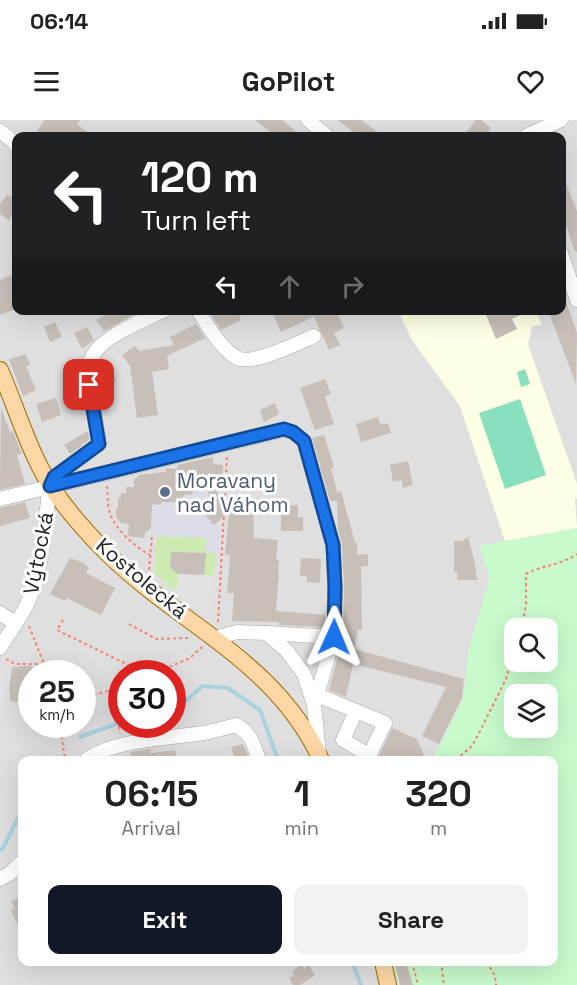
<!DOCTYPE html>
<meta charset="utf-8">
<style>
body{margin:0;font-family:"Space Grotesk",sans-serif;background:#f2f2f2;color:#222;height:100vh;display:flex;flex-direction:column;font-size:22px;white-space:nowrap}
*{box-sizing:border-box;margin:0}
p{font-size:20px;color:#767676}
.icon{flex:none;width:33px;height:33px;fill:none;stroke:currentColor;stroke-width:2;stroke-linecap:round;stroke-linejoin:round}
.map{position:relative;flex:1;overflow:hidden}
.drawer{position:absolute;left:18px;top:636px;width:540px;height:210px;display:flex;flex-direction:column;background:#fff;border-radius:12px;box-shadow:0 6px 24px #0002}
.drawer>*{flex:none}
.top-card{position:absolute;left:12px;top:12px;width:554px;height:183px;border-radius:12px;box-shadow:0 6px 24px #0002;background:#202124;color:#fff;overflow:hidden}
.fabs{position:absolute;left:504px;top:498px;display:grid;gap:12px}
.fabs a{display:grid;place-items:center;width:54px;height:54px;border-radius:12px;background:#fff;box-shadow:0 6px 24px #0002;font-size:30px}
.speed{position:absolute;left:18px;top:540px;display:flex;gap:12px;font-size:30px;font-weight:700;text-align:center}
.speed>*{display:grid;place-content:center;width:78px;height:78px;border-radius:50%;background:#fff;box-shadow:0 6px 24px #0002;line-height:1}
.speed small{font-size:15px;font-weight:400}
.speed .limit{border:9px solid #d22;background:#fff;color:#111}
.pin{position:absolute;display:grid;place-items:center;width:51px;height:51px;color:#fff;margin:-26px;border-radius:12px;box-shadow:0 3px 9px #0006}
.me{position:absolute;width:66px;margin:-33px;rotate:1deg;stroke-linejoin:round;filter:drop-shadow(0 0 4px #0008)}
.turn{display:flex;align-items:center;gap:21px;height:126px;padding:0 30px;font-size:27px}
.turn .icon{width:78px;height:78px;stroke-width:2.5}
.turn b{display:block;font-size:42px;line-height:51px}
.lanes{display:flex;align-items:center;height:57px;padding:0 30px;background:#0003;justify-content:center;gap:30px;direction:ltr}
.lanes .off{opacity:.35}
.eta{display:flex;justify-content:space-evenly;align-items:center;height:102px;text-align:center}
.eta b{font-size:36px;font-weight:600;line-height:42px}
.primary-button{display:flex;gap:12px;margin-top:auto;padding:12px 30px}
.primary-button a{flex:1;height:69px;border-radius:12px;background:#111827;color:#fff;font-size:24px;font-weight:600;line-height:69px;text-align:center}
.primary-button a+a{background:#f2f2f2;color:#222}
.status{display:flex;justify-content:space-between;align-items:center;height:42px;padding:0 30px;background:#fff;direction:ltr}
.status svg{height:16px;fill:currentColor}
header{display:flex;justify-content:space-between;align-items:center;height:78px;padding:0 30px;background:#fff;font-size:27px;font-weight:600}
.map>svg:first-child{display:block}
.residential{fill:#e0dfdf;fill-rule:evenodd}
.education{fill:#ffffe5}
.grass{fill:#cdebb0}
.park{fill:#c8facc;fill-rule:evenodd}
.pitch{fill:#88e0be}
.parking{fill:#e2e2e2}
.plaza{fill:#dddde8}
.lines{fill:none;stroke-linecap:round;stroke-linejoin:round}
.stream{stroke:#aad3df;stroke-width:4}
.building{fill:#c7bfb8}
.minor-casing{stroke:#a9a9a9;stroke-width:15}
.major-casing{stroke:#a06b00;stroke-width:18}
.path{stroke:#fa8072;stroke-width:2;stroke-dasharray:3 3;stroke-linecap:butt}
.minor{stroke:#fff;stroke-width:14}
.major{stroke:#fcd6a4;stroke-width:16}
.route-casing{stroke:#114b97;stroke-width:15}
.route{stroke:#1a73e8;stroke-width:10}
.service-dot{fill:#5c6f8a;stroke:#fff;stroke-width:2}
.labels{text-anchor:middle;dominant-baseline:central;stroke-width:6;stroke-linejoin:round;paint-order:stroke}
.service-label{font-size:21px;fill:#4e5e75;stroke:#fff;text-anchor:start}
.street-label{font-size:21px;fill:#222;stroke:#fff}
</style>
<div class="status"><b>06:14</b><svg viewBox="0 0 49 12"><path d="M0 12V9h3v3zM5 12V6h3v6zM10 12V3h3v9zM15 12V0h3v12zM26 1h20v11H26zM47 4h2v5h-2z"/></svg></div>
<header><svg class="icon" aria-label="menu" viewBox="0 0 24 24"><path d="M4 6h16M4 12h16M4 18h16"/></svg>GoPilot<svg class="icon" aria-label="heart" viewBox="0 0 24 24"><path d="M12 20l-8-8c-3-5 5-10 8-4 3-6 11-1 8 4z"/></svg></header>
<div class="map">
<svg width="577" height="865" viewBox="0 0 577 865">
<rect width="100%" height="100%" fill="#f2efe9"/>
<!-- residential -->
<path class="residential" d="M0,0H577V865H0ZM16,16H561V190H16ZM514,508H548V542H514ZM32,554H82V604H32ZM122,554H172V604H122ZM514,574H548V608H514ZM22,640H554V842H22Z"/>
<!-- education -->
<polygon class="education" points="398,191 535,191 542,204 532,207 528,224 577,364 577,378 575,379 577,408 505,421 460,286 412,220"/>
<!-- grass -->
<polygon class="grass" points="157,416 207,418 206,432 216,433 214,456 204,455 205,433 191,432 191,436 171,433 170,447 178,454 176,472 154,453"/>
<!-- park -->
<path class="park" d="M577,408V865H399L392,842H554V640H432L463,579L469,529L490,457L479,426ZM514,508H548V542H514ZM514,574H548V608H514Z"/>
<!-- pitch -->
<g class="pitch">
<polygon points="525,249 530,264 521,267 517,252"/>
<polygon points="520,279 546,355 505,369 479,293"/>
</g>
<!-- parking -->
<g class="parking">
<polygon points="178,454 214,456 211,495 202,494 176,472"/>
<polygon points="0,545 6,548 3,583 0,583"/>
</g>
<!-- plaza -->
<polygon class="plaza" points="196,370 202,370 208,375 207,386 202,391 215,406 223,406 221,433 206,433 207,418 151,416 152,384 161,385 161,382 177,382 186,374 191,375"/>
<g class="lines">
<!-- stream -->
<g class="stream">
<polyline points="172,594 202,566 228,568 260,590 278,640"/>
<polyline points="121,603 122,603"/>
<polyline points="80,617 116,604"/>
<polyline points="50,640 51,638"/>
<polyline points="0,730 3,728 22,690"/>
<polyline points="352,842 361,865"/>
</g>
</g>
<!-- building -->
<g class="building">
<polygon points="45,0 80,0 77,4 92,16 33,16"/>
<polygon points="255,0 282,0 302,16 275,16"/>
<polygon points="337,0 361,0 383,16 359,16"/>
<polygon points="476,0 481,0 491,8 485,16 463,16"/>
<polygon points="561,51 577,91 577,132 575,132 561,90"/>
<polygon points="7,75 16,80 16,89 9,100 0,94 0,84"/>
<polygon points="16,153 16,189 0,195 0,160"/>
<polygon points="561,172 563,172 577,213 576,264 548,190 561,190"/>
<polygon points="116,190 142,190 104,211 96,200"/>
<polygon points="222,190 237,190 241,200 221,210 212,196"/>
<polygon points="271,190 336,190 344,208 334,213 340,225 329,230 314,197 281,212"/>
<polygon points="484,190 531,190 512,199 517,209 496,219"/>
<polygon points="55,202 62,217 50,222 44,207"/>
<polygon points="196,204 205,218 167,236 169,249 152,252 158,295 137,298 130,246 122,235 135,226 139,231 174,225 170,217"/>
<polygon points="87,207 94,220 82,229 74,213"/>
<polygon points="26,234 30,245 26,246 36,270 23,276 9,239"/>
<polygon points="110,248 116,260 100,269 98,255"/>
<polygon points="325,259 331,274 325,276 334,304 315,310 300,268"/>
<polygon points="56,278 61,295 42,302 36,284"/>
<polygon points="275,283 279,294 264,302 260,290"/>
<polygon points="1,288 10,312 13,311 22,334 17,335 25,364 0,370"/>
<polygon points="378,297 381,305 388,303 391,313 361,322 356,304"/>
<polygon points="88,311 89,320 70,334 64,325"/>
<polygon points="324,315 334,347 331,348 337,372 341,371 355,423 357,423 357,435 368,434 368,446 361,446 362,510 358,510 354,529 464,559 462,578 439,624 422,616 446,567 353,544 346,577 329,570 343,517 344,467 342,424 338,409 337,381 330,381 312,318"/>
<polygon points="213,337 213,344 223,345 222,358 211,365 224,381 253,382 254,418 278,420 276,439 279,440 278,453 279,453 276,491 325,495 325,507 279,505 279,502 232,501 234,473 227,473 230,436 225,434 229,392 214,405 202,391 213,381 208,379 210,352 191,375 186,374 177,382 161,382 161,385 152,384 151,408 145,413 144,418 128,416 129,404 121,403 116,397 116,388 118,388 118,378 121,377 121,373 126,373 126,367 134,367 134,360 139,355 166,352 166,348 177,349 178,345"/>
<polygon points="408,341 413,365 403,368 402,360 393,362 390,345"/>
<polygon points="25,382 30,398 0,406 0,388"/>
<polygon points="298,385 298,397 303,397 303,411 281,411 281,386"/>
<polygon points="468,417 475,443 477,460 457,460 457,452 454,452 454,421 462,421"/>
<polygon points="171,432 206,433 204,455 178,454 170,447"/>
<polygon points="70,438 84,443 89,448 86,453 115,468 101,495 67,478 65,481 50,474"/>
<polygon points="301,438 321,439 320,463 307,462 307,456 300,456"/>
<polygon points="19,546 32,546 30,584 10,581 10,571 9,571 12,547 19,547"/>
<polygon points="392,608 417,619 426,640 377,640"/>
<polygon points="243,624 250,640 235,640 231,627"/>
<polygon points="151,629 151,633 175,630 177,640 132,640 130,632"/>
<polygon points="22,776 22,814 11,790 15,788 11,781"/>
<polygon points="394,842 406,842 413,865 400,865"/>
<polygon points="302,844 304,848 309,845 315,855 300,865 293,865 289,858 294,855 292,851"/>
</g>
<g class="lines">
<defs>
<g id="minor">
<polyline points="308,0 327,16"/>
<polyline points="0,11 16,24"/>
<polyline points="526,16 561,0"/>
<polyline points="561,133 577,180"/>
<path d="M198,190C207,205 222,230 237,238C252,246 298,223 314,216"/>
<polyline points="0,379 284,310 293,312 304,321 333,425 335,467 334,517 314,585 319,633"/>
<polyline points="0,493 15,503"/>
<polyline points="266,513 334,517"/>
<polyline points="216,518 237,512 266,513 286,530 304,554 314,585"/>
<path d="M0,528C8,513 20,500 27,484C44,449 44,404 50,366L54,357L99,324C97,303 91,283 89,263C88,253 88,244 93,235C105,215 144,200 165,190"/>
<polyline points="317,575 385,603 367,640"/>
<polyline points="356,591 343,620 369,635"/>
<path d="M86,640C111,620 171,618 204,613C215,611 225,608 236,605C251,613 254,625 259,640"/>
<polyline points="0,759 9,754 22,742"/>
</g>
<g id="major">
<path d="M0,250C14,282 24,316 40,347C56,379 82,408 107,433C179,504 277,542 321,640"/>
<polyline points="383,842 388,865"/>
</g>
</defs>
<!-- minor casing -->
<use href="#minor" class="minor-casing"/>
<!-- major casing -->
<use href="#major" class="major-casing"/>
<!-- path -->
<g class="path">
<path d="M107,366C108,373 107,382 109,390C114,409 134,426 150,435"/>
<polyline points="149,450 152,416"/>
<polyline points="63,500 57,510 147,554"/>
<polyline points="218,502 227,337"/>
<polyline points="129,504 156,519 190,518"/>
<polyline points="29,506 48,554"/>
<path d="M522,508L526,484V454C545,444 559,446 577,434"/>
<polyline points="6,539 15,544 45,544"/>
<polyline points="153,554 190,538 203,526"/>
<polyline points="113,571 120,613"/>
<polyline points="82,578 122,567"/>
<polyline points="60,604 65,640"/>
<polyline points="456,640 472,626 479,613 506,559 514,529"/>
<polyline points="412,842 418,865"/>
<polyline points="441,842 444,865"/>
<polyline points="487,842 495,856 496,865"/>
</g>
<!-- minor -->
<use href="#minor" class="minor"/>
<!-- major -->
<use href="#major" class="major"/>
</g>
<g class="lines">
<defs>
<polyline id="route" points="89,265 99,324 54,357 50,366 284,309 293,312 304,321 333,425 335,467 334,517"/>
</defs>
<!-- route casing -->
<use href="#route" class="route-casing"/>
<!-- route -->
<use href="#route" class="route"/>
</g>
<!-- markers -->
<circle class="service-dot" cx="165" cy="372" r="6"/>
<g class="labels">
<!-- service labels -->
<g class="service-label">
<text x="177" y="360">Moravany<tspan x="177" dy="24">nad Váhom</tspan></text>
</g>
<!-- street labels -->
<g class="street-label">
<text transform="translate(38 433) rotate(-79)">Výtocká</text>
<text transform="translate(142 458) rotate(40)">Kostolecká</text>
</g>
</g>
</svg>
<div class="fabs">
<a><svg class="icon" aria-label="search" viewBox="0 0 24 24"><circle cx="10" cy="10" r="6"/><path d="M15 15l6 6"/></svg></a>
<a><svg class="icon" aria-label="layers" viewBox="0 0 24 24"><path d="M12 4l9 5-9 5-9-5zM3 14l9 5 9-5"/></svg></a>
</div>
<div class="speed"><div>25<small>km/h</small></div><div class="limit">30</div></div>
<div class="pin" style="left:89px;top:265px;background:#d93025"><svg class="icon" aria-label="arrive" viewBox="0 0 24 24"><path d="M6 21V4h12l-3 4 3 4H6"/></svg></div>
<svg class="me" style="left:334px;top:517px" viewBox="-20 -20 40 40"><path d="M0-17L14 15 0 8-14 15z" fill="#1a73e8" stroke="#fff" stroke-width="4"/></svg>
<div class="top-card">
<div class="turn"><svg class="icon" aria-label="left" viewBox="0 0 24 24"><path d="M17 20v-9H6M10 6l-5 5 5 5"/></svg><div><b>120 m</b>Turn left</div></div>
<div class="lanes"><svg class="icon" aria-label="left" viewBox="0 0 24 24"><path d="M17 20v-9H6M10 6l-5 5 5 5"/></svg><svg class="icon off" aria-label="ahead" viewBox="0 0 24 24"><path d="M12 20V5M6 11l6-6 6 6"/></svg><svg class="icon off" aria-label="right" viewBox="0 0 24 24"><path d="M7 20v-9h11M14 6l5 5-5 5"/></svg></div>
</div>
<section class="drawer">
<div class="eta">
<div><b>06:15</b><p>Arrival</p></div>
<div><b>1</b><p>min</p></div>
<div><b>320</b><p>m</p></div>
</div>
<div class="primary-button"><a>Exit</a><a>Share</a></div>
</section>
</div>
